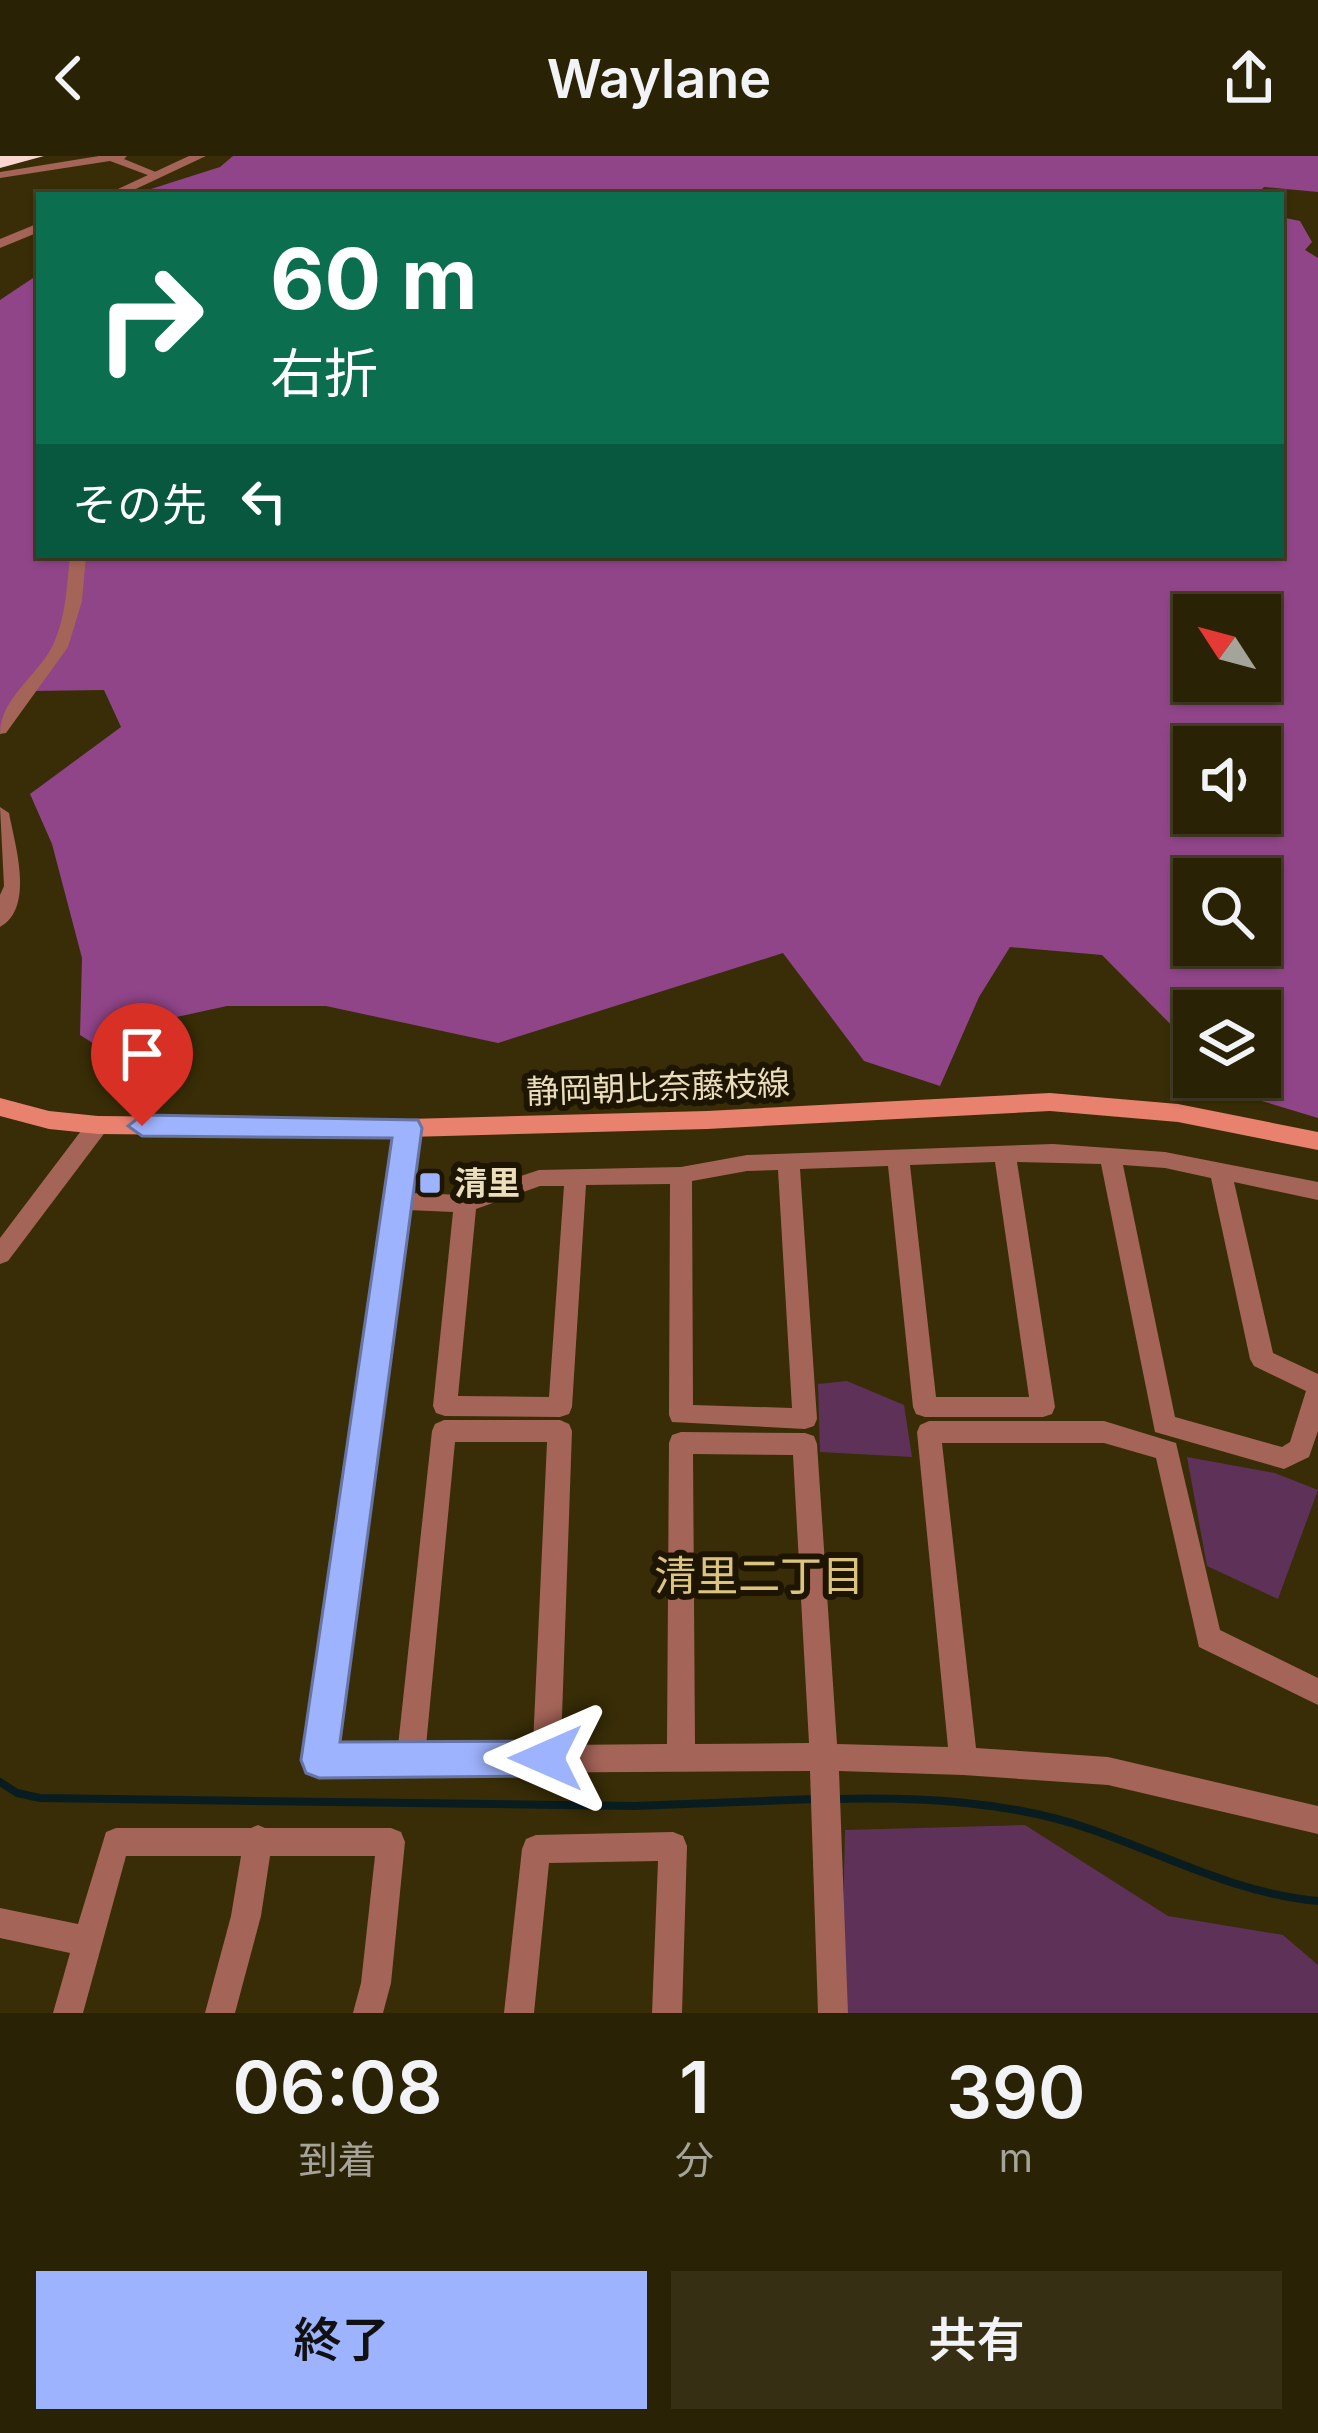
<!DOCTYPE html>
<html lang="ja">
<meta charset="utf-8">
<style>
body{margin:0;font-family:Inter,"Noto Sans JP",sans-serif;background:#362f13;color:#f1f3f6;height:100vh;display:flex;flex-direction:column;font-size:45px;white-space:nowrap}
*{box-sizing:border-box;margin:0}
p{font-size:39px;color:#a5a49a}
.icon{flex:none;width:66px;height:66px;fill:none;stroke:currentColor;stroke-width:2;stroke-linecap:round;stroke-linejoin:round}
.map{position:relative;height:1857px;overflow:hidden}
.panel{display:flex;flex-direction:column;background:#2a2204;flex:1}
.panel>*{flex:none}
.guide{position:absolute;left:36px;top:36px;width:1248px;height:366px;border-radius:0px;box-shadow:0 3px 9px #0004,0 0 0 3px #463f26;background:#0b6e4f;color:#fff;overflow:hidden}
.needle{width:78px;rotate:306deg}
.fabs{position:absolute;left:1173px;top:438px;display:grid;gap:24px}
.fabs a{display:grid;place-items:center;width:108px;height:108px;border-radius:0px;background:#2a2204;box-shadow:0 3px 9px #0004,0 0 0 3px #463f26;font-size:60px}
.pin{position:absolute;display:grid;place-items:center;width:102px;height:102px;color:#fff;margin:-123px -51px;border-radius:50% 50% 50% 0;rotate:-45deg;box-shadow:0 0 12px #0007}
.pin .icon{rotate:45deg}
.me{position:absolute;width:132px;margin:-66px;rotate:270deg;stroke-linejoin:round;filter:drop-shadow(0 0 9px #0008)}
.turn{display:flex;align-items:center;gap:42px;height:252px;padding:0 36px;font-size:54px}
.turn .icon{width:156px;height:156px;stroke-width:2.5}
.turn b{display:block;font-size:84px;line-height:102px}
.then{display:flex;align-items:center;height:114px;padding:0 36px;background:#0003;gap:24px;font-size:45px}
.eta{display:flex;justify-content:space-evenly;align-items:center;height:204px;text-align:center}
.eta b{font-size:72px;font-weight:600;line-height:84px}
.button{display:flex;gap:24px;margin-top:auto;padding:24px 36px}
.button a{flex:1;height:138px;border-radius:0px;background:#9eb3fd;color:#111;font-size:48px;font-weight:600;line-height:138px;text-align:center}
.button a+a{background:#362f13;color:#f1f3f6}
header{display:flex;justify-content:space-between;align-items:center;height:156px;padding:0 36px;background:#2a2204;font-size:54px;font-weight:600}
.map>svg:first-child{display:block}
.green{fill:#5e3158}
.forest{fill:#904588;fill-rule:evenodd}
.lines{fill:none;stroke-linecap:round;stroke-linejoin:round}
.stream{stroke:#091d21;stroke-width:8}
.minor{fill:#a56458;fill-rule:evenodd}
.tertiary{fill:#a56458;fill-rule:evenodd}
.secondary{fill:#e8816e;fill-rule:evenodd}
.motorway{fill:#f9d7d0;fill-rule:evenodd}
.route{fill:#9eb3fd;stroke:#6774a4;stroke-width:3}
.poi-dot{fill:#9eb3fd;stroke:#1e1500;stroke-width:4.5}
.labels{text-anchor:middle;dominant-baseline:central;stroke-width:12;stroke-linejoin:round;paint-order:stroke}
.street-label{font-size:33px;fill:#eadebd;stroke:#1e1500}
.poi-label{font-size:33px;font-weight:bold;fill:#eadebd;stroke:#1e1500;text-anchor:start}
.near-neighbourhood-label{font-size:42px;fill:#dbc47f;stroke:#1e1500}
</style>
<header><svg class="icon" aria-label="back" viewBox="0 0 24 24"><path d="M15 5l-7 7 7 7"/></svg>Waylane<svg class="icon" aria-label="share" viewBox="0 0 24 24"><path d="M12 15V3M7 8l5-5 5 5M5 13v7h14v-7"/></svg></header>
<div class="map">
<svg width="1318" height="1857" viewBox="0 0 1318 1857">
<rect width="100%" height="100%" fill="#382d06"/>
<!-- green -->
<g class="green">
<polygon points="847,1225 904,1249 912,1301 820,1296 818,1228"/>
<polygon points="1187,1301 1275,1317 1318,1334 1278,1443 1207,1410"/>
<polygon points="1025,1669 1168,1760 1283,1779 1318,1809 1318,1857 841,1857 845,1674"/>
</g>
<!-- forest -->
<g class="forest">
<polygon points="233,0 1318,0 1318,36 1264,31 1257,39 132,39 220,11"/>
<path d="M1281,61L1300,65L1312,86L1305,94L1318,102V962L1242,939L1223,921H1260V855H1194V892L1102,799L1010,791L979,841L940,930L864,905L783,797L498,887L326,850H227L172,862L110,898L80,879L82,802L52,688L30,638L121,571L104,534L30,535L1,571L0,580V144L39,118V399H1281ZM1194,459H1260V525H1194ZM1194,591H1260V657H1194ZM1194,723H1260V789H1194Z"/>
</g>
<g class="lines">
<!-- stream -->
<g class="stream">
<polyline points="0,1626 17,1637 40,1642 634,1650 815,1643"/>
<path d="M834,1643C918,1641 1010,1645 1090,1673C1168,1700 1234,1737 1318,1745"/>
</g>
<!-- minor -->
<g class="minor">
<polygon points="99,0 127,0 124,3 163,19 153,21 110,5 0,22 0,16"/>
<path d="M70,399H86L82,445L68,491L6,577L0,578C0,543 36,521 52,491C66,463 67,429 70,399Z"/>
<path d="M0,651L9,657C15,689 35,752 0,771V739L4,730Z"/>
<polygon points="98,961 106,963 109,969 106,975 8,1105 0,1108 0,1082 90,963"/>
<path d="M408,964L416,966L419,972L410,1037L464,1039L539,1014L681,1011L747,999L1053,988L1165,996L1318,1026V1044L1234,1026L1273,1197L1318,1218V1275L1309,1301L1284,1313L1155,1276L1101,1008L1017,1006L1055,1251L1052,1258L1043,1261H925L916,1258L913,1251L888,1010L800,1013L817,1263L814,1270L805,1273L672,1266L669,1259L670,1028L586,1029L572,1251L569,1258L560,1261L445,1260L436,1257L433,1250L453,1056L408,1054L335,1590H398L432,1275L435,1268L444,1264H560L569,1268L572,1275L561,1589L667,1588L669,1287L672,1279L681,1276L805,1277L814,1280L817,1288L837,1588L948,1591L917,1276L920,1269L929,1265H1104L1176,1287L1220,1474L1318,1522V1549L1199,1491L1156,1302L1104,1287H942L976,1592L1108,1601L1318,1650V1678L1108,1629L963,1619L839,1615L848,1857H818L810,1615L319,1618L309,1614L305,1604L385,1045L397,972L400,966ZM995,1006L1029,1241H936L910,1009ZM1123,1009L1165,1012L1211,1022L1250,1203L1254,1210L1306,1235L1290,1286L1282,1291L1175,1261ZM778,1014L792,1252L693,1249L692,1025L747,1015ZM540,1030H564L549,1241L458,1240L476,1053ZM455,1286H547L533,1589L426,1590ZM693,1298L793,1299L809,1587L695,1588Z"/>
<polygon points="258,1669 265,1672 391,1672 401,1676 405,1686 391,1827 383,1857 353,1857 361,1827 375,1700 270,1700 261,1760 235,1857 205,1857 231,1760 241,1700 126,1700 83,1857 53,1857 70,1797 0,1782 0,1752 78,1768 106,1676 116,1672 251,1672"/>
<polygon points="673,1676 683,1680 687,1690 682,1857 652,1857 658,1705 549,1707 534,1857 504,1857 522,1693 526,1683 536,1679"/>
</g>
<!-- tertiary -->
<g class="tertiary">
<polygon points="189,0 206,0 123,39 105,39"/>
<polygon points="39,67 39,76 0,92 0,83"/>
</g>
<!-- secondary -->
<polygon class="secondary" points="1050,937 1178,948 1318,976 1318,994 1178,966 1050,955 707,973 408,981 98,978 49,973 0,960 0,942 49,955 98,960 408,963 707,955"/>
<!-- motorway -->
<polygon class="motorway" points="0,0 44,0 0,12"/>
</g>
<!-- route -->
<polygon class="route" points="142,959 418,964 422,972 340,1586 546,1585 559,1590 564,1602 559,1615 546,1620 319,1622 306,1617 301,1604 392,982 142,980 128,970"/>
<!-- markers -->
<rect class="poi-dot" x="418" y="1015" width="24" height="24" rx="6"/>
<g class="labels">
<!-- street labels -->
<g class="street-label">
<text transform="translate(658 931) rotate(-2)">静岡朝比奈藤枝線</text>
</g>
<!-- poi labels -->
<g class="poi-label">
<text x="454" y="1027">清里</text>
</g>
<!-- near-neighbourhood labels -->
<g class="near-neighbourhood-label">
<text x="759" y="1419">清里二丁目</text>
</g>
</g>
</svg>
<div class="fabs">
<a><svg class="needle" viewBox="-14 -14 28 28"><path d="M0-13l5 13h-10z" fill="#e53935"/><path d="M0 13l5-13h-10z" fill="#a5a49a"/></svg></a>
<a><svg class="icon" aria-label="sound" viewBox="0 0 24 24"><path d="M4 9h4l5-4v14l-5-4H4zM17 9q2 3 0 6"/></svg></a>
<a><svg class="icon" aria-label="search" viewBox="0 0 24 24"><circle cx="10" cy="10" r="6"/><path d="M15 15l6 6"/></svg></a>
<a><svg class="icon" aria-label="layers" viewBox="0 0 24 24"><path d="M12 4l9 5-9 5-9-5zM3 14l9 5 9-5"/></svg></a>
</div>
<div class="pin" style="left:142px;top:970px;background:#d93025"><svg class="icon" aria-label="arrive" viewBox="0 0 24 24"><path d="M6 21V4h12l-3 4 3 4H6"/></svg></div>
<svg class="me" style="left:546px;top:1602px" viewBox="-20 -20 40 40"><path d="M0-17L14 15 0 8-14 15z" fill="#9eb3fd" stroke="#fff" stroke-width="4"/></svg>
<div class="guide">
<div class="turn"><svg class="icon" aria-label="right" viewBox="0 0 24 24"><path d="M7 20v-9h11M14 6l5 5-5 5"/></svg><div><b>60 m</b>右折</div></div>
<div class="then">その先<svg class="icon" aria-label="left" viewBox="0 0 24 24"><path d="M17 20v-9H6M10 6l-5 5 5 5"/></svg></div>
</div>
</div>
<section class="panel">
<div class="eta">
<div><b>06:08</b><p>到着</p></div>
<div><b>1</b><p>分</p></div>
<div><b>390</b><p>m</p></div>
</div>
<div class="button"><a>終了</a><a>共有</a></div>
</section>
